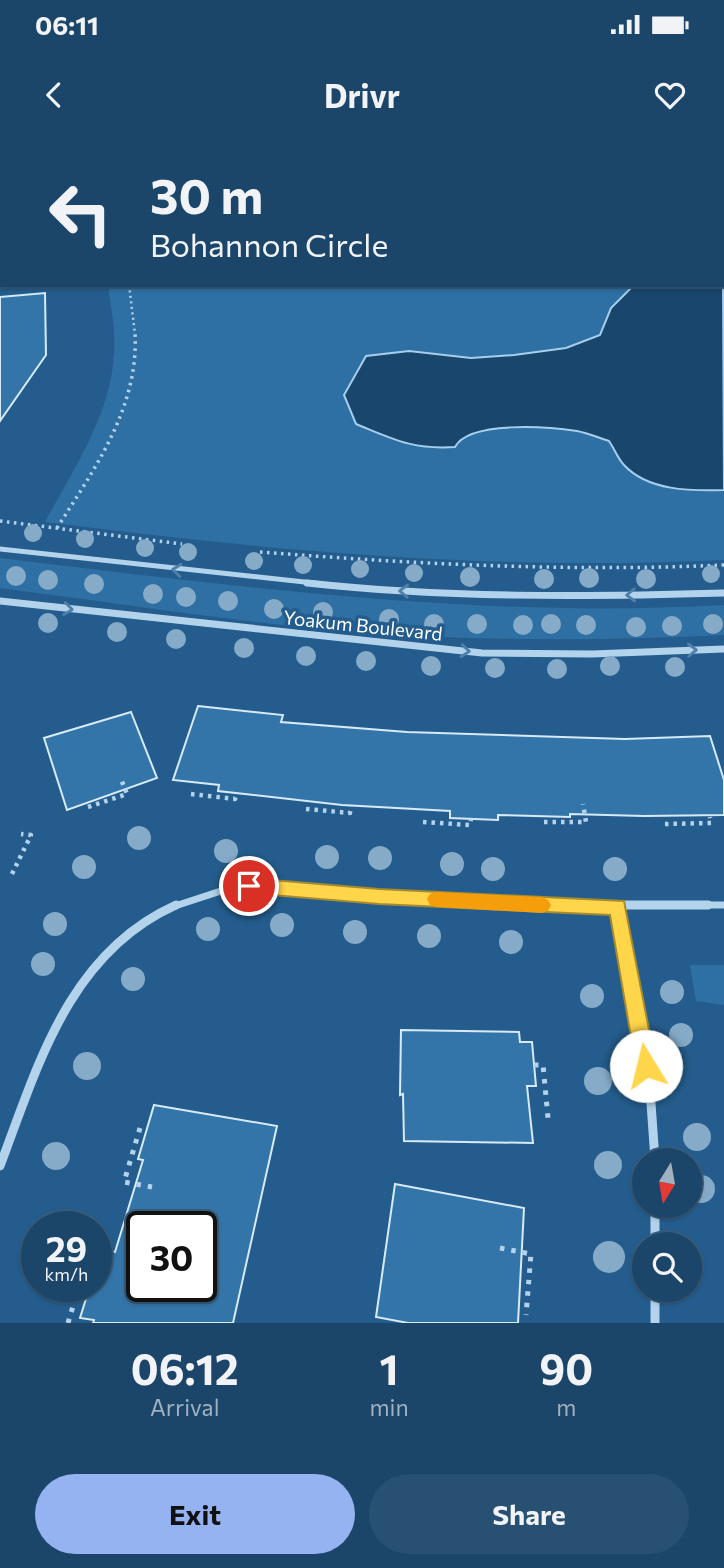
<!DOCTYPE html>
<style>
body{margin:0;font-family:Commissioner,sans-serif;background:#285072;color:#f1f3f6;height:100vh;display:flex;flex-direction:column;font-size:26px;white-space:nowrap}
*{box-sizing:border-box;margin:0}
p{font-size:23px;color:#a0b1c1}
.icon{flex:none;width:38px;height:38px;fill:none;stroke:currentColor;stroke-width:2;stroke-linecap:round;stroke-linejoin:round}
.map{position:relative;height:1183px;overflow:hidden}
.drawer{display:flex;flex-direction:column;background:#1b466a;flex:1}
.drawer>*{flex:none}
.guide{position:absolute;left:0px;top:0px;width:724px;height:147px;box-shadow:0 2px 5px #0004,0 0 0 2px #395e7e;background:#1b466a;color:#f1f3f6;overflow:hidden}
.needle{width:46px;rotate:191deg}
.fabs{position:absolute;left:632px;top:1008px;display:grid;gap:14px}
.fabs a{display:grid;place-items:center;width:70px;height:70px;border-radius:50%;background:#1b466a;box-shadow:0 2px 5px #0004,0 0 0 2px #395e7e;font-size:35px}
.speed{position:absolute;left:21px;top:1071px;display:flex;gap:14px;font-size:35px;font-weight:700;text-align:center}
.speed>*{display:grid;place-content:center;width:91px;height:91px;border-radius:50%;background:#1b466a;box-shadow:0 2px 5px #0004,0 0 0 2px #395e7e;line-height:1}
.speed small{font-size:18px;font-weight:400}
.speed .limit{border:4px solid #111;border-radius:10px;background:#fff;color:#111}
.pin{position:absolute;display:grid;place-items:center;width:60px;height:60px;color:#fff;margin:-30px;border:4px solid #fff;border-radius:50%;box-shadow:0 2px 7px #0007}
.me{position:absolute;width:77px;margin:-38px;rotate:351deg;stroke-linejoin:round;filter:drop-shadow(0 0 5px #0008)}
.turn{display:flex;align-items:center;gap:24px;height:147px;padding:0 35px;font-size:32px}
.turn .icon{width:91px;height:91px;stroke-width:2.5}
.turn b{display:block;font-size:49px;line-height:60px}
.eta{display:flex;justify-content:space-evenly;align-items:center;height:119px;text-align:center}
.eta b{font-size:42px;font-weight:700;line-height:49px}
.primary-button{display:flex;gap:14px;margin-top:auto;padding:14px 35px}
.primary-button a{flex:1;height:80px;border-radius:42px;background:#95b2f1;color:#111;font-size:28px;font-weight:700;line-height:80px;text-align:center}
.primary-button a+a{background:#285072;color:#f1f3f6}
.status{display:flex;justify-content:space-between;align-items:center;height:49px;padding:0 35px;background:#1b466a;direction:ltr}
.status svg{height:19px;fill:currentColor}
header{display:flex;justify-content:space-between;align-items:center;height:91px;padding:0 35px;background:#1b466a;font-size:32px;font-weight:700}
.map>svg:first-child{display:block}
.green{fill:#2e70a4}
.water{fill:#19466c;stroke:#a7ceec;stroke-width:2}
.building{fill:#3475a9;stroke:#d7eaf8;stroke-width:2;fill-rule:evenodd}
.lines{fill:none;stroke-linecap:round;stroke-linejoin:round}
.path-far3{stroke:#b3d2eb;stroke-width:2.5;stroke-dasharray:2 3.5;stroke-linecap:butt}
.path-far2{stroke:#b3d2eb;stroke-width:3.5;stroke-dasharray:2.5 4.5;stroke-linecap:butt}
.path-far1{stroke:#b3d2eb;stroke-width:4.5;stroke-dasharray:3.5 5;stroke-linecap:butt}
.path{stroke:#b3d2eb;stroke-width:5;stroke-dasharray:4.5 7;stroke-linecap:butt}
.minor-far2{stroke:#b3d2eb;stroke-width:5}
.minor-far1{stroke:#b3d2eb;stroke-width:7}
.minor{stroke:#b3d2eb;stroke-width:9}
.tree{fill:#86abc8}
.oneway{stroke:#4f80a9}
.route{fill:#ffd54a;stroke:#a68a30;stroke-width:2}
.slow{fill:#f59e0b}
.labels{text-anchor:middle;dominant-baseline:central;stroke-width:7;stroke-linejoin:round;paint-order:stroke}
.street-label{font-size:19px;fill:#fff;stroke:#245d8d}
</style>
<div class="status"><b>06:11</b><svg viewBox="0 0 49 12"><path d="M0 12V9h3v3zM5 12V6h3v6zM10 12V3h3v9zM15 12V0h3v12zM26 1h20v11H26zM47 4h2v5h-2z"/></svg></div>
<header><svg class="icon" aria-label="back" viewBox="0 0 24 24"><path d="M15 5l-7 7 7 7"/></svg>Drivr<svg class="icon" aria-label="heart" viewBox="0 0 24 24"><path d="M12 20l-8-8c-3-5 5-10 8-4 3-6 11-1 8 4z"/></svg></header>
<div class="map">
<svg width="724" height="1183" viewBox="0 0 724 1183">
<rect width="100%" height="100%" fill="#245d8d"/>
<!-- green -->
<g class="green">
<path d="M91,0H724V420C497,431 270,411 45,382C73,330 110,276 114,215C116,193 111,167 108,145H723V2Z"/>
<path d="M0,418C241,447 481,479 724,465V495C602,501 480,501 358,492C239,483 119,463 0,448Z"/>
<polygon points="690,825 724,825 724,865 696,861"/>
</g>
<!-- water -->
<path class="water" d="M723,141L724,350C691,351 648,351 624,325C618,319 614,308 609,301C599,298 588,293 577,291C550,287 469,280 455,307C413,310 393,299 356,284L344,255L366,216L409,211L471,218L514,215L566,208L600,195L611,168L634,145H723Z"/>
<!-- building -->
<g class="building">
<polygon points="45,153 46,215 0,281 0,157"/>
<polygon points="198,566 283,575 281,582 407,592 625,599 710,596 724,640 724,675 644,676 570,674 570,677 498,675 498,680 450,678 450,671 342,665 218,651 219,645 173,640"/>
<polygon points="131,572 157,638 67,670 44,598"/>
<polygon points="401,890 519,892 520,902 532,902 536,946 527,946 533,1003 404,1001 403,954 400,955"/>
<path d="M154,965L277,986L233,1183H93L94,1180L80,1178L90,1146H96V1126L101,1110L115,1112L143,1020L138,1019ZM142,1087H201V1146H142Z"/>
<polygon points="395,1044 524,1068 518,1183 408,1183 376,1177"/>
</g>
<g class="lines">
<!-- path-far3 -->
<polyline class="path-far3" points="129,145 135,194"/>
<!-- path-far2 -->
<g class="path-far2">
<polyline points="0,381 182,404"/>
<path d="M57,388C95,328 139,267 135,193"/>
<path d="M260,412C415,424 569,432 724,425"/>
</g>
<!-- path-far1 -->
<g class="path-far1">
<polyline points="191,654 235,659 237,653"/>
<polyline points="88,667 127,654 121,639"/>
<polyline points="306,669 350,673 350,666"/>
<polyline points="423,682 470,685 471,679"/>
<polyline points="544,682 586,682 583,664"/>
<polyline points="665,684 711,683 710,677"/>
<polyline points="12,734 31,695 21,694"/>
</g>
<!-- path -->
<g class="path">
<polyline points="534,925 543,925 548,978"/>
<polyline points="140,988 124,1042 152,1047"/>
<polyline points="500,1108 531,1114 526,1175"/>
<polyline points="81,1146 89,1148"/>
<polyline points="68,1183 79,1146"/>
</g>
<!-- minor-far2 -->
<polyline class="minor-far2" points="0,409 323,444"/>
<!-- minor-far1 -->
<g class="minor-far1">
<path d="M307,443C446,458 585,457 724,453"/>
<polyline points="0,461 482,513 592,514 724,509"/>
<polyline points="172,767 227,749 265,745 381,757 509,764 724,765"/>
</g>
<!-- minor -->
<g class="minor">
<polyline points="565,765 708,765"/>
<polyline points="618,767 650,949 655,1020"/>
<path d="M0,1026C38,925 69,813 176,765"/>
<polyline points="655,1066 655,1104"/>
<polyline points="655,1150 655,1183"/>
</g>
</g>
<!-- trees -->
<g class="tree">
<circle cx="33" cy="393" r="9"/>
<circle cx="85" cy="399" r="9"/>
<circle cx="145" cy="408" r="9"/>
<circle cx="188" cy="412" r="9"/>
<circle cx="254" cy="421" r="9"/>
<circle cx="303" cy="425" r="9"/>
<circle cx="360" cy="429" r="9"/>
<circle cx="414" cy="433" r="9"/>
<circle cx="711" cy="434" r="9"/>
<circle cx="16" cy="436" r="10"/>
<circle cx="470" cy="437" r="10"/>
<circle cx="589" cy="438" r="10"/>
<circle cx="544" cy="439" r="10"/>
<circle cx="646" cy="439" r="10"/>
<circle cx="48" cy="440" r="10"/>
<circle cx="94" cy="444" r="10"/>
<circle cx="153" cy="454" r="10"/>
<circle cx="186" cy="457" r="10"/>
<circle cx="228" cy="461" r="10"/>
<circle cx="274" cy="469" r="10"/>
<circle cx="323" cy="472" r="10"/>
<circle cx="389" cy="479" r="10"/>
<circle cx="48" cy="483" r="10"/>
<circle cx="434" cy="484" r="10"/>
<circle cx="477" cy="484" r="10"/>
<circle cx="551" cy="484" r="10"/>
<circle cx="713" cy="484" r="10"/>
<circle cx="523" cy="485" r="10"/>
<circle cx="586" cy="485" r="10"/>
<circle cx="672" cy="486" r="10"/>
<circle cx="636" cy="487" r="10"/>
<circle cx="117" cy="492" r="10"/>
<circle cx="176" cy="499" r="10"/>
<circle cx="244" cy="508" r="10"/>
<circle cx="306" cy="516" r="10"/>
<circle cx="366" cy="521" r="10"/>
<circle cx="431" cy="526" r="10"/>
<circle cx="610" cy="526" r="10"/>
<circle cx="675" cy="527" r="10"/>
<circle cx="495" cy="528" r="10"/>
<circle cx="557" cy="529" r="10"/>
<circle cx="139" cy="698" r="12"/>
<circle cx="226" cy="711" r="12"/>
<circle cx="327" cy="717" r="12"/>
<circle cx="380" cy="718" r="12"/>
<circle cx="452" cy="724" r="12"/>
<circle cx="84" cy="727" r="12"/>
<circle cx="493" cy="729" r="12"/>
<circle cx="615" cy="729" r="12"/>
<circle cx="55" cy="784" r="12"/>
<circle cx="282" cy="785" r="12"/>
<circle cx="208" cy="789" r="12"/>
<circle cx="355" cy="792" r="12"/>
<circle cx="429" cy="796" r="12"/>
<circle cx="511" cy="802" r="12"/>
<circle cx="43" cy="824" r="12"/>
<circle cx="133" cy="839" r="12"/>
<circle cx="672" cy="852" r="12"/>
<circle cx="592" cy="856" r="12"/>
<circle cx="681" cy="895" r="12"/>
<circle cx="87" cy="926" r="14"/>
<circle cx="598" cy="941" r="14"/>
<circle cx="697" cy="997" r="14"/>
<circle cx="56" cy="1016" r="14"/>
<circle cx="608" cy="1025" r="14"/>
<circle cx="701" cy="1049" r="14"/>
<circle cx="609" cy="1117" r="16"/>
</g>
<!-- one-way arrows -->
<defs><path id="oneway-chevron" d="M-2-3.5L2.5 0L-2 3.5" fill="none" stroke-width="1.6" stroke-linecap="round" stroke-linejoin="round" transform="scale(1.75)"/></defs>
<g class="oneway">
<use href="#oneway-chevron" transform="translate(177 430) rotate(-174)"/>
<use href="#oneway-chevron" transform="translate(404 451) rotate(-178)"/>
<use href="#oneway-chevron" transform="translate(631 455) rotate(178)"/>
<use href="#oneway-chevron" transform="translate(68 469) rotate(7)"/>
<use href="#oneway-chevron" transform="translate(692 510) rotate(-2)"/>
<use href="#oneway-chevron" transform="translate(465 511) rotate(5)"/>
</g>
<!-- route -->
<polygon class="route" points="249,738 379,749 624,761 656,926 653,933 646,936 639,933 636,926 610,775 379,764 249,753 243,751 240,746 243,740"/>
<!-- slow -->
<polygon class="slow" points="436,752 542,757 548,760 551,765 548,771 542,773 436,767 430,765 427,759 430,754"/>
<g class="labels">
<!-- street labels -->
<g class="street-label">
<text transform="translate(363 485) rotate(6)">Yoakum Boulevard</text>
</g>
</g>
</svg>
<div class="fabs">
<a><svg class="needle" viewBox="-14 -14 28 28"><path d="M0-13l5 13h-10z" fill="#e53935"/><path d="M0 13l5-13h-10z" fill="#a0b1c1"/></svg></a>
<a><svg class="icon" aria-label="search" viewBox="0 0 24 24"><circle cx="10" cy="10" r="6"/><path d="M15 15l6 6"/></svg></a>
</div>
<div class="speed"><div>29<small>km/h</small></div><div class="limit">30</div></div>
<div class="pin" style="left:249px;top:746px;background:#d93025"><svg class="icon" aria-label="arrive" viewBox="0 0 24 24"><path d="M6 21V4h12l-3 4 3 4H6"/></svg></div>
<svg class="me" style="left:646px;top:926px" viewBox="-20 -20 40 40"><circle r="19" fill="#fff"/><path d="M0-13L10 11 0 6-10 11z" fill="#ffd54a"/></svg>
<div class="guide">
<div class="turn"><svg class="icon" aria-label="left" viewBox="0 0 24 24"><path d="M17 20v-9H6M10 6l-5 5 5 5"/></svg><div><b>30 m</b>Bohannon Circle</div></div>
</div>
</div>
<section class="drawer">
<div class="eta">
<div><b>06:12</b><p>Arrival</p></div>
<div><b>1</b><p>min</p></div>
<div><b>90</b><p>m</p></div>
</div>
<div class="primary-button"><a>Exit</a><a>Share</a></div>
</section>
